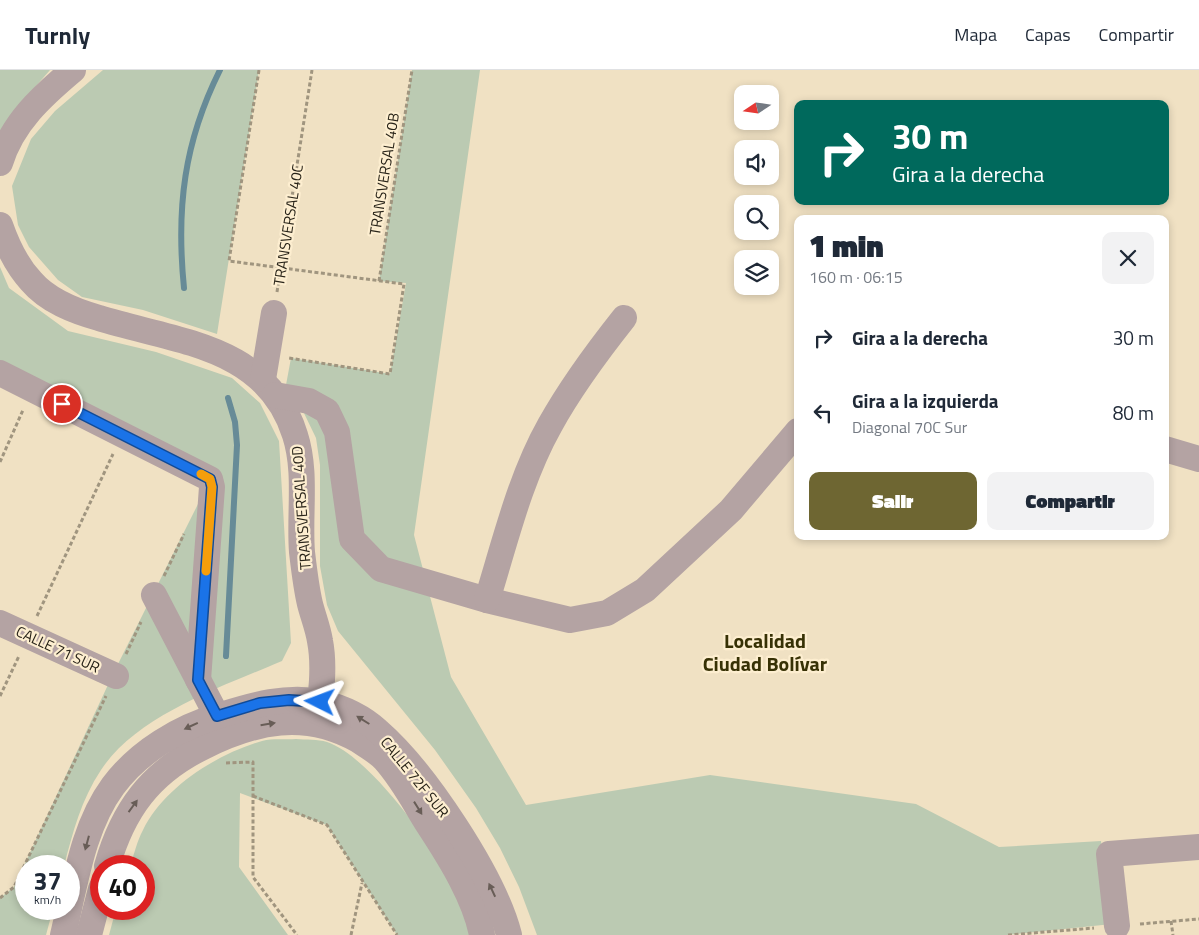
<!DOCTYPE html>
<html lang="es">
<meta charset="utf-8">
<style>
body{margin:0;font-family:"Titillium Web",sans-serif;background:#f2f2f3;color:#1f2937;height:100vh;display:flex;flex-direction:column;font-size:19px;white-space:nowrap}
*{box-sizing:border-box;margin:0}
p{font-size:16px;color:#747a83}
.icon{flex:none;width:28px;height:28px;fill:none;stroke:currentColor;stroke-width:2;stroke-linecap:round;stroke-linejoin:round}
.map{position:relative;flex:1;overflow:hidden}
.sheet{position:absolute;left:794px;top:145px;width:375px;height:325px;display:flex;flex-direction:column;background:#fff;border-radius:10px;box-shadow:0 2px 8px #0003}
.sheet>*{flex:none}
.banner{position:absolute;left:794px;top:30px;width:375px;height:105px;border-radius:10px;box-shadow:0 2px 8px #0003;background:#00695c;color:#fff;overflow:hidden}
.needle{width:32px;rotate:257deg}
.tools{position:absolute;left:734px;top:15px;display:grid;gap:10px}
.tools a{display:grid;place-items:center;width:45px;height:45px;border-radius:10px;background:#fff;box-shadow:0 2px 8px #0003;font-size:25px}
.speed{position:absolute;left:15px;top:785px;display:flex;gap:10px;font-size:25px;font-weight:700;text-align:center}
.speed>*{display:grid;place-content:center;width:65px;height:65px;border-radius:50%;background:#fff;box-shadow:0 2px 8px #0003;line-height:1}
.speed small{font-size:12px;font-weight:400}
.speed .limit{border:8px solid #d22;background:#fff;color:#111}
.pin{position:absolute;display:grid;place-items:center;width:42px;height:42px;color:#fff;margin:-21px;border:2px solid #fff;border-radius:50%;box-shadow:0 1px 5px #0007}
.me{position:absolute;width:55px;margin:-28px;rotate:273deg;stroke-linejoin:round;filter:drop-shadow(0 0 4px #0008)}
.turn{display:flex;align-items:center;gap:18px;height:105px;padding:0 15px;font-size:22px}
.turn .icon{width:65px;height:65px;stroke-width:2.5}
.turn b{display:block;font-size:35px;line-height:42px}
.round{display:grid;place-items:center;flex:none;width:52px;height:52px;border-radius:10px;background:#f2f2f3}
.headline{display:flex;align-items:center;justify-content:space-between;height:85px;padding:0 15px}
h1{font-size:30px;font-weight:800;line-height:38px}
.primary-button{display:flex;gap:10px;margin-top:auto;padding:10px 15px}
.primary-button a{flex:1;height:58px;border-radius:10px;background:#6e6632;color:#fff;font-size:20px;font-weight:800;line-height:58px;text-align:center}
.primary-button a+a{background:#f2f2f3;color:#1f2937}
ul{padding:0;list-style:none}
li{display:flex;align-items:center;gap:15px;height:75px;padding:0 15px}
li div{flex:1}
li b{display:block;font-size:19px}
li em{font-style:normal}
header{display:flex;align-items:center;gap:30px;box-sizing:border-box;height:70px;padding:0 25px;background:#fff;border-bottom:1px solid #e0e1e3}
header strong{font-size:24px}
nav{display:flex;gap:28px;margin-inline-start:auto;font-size:18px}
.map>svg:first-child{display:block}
.green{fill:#bbcab2}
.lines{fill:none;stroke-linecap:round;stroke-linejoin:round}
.stream{stroke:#678b97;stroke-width:6}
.path{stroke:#a0957f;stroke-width:3;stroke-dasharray:4 2.5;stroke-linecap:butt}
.minor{stroke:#b4a3a3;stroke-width:26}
.oneway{fill:#685d57}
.route-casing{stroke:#114b97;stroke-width:12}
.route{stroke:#1a73e8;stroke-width:9}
.slow{stroke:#f59e0b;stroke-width:9}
.labels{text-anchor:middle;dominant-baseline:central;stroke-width:4.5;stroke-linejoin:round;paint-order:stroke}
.street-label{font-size:15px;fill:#292419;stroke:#fdeed0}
.district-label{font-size:20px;font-weight:bold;fill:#373105;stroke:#fdeed0}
</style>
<header>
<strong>Turnly</strong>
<nav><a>Mapa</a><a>Capas</a><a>Compartir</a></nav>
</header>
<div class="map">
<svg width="1199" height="865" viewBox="0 0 1199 865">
<rect width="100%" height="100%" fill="#f0e1c3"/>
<!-- green -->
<g class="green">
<polygon points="0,0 50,0 10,46 0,67"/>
<polygon points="103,0 259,0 217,264 143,240 82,227 58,210 29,177 18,155 12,116 31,69 55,41"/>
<polygon points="412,0 480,0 414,465 451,607 526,735 710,705 916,734 999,777 1101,771 1112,854 1007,865 537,865 519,817 500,778 476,738 435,680 338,561 327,535 320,496 320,395 316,368 302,339 286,315 291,288 390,304 406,213 379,211"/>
<path d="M0,197L9,218L68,261L156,282L232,308L260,333L279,371L291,573L282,591C224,616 137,645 101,700C81,730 73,762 64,796H26V839H53L46,865H0V828L14,817L113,604L210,410L0,301Z"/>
<path d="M296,669C306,670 318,669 327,672C369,686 430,772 451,811C460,827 465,847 472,865H397L327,755L240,723L239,797L288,865H109L116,839H144V796H130C134,785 137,771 143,760C164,717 217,684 262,671C273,668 286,670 296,669Z"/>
</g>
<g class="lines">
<!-- stream -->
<g class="stream">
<path d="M184,218C176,138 184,72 220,0"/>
<polyline points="226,586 237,375 235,352 228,328"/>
</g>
<!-- path -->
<g class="path">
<polyline points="259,0 229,191 404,214 390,304 289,288"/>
<polyline points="379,211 412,0"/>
<polyline points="277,222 312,0"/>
<polyline points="0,392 23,340"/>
<polyline points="164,506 184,464"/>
<polyline points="37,546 113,384"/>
<polyline points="126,584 141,552"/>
<polyline points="0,626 19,586"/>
<polyline points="226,693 253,692 253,807 297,865"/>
<polyline points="253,726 327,755 397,865"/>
<polyline points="0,828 14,817 106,626"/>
<polyline points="1171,851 1173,865"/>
<polyline points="1140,854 1199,849"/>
<polyline points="351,865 362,813"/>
<polyline points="1008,865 1094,858"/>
</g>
<!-- minor -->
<g class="minor">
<path d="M0,93C12,53 42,26 73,0"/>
<path d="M0,155C7,175 16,195 31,211C48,231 74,241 99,248C176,272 267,275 295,365C307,402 299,444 302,482C304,499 306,517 310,534C313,546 318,558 320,571C325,597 321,627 317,653"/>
<polyline points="0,303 210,409 212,417 198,610"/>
<polyline points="263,309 274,243"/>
<polyline points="275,325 309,331 327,341 337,362 352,469 381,499 487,530 570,550 607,543 645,520 731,440 798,361"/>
<polyline points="1165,379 1199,389"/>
<polyline points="154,525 217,646"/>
<path d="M487,530C505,472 520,408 550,355C571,317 597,282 624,248"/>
<polyline points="0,553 116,606"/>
<path d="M107,796C123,740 150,703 203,677C255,651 305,640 358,670C367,676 378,682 385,690C403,710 415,734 429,756C450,788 475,828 482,865"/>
<polyline points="1117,856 1109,784 1199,777"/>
<path d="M63,865C75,816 82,758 113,716C139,681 180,657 221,645C253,635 287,625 321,632C341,637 363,647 378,661C424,701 494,806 509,865"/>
<polyline points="89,865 101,819"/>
</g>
</g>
<!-- one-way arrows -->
<defs><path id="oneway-solid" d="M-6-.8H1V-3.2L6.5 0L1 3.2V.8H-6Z" transform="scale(1.25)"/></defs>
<g class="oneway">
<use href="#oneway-solid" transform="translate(363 650) rotate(-148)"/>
<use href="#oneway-solid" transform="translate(268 654) rotate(-9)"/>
<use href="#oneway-solid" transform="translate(191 656) rotate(155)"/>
<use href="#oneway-solid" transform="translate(133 736) rotate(-54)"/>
<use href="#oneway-solid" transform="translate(418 738) rotate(58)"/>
<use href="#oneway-solid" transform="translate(87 773) rotate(105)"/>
<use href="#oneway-solid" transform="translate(492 820) rotate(-115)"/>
</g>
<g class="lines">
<defs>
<polyline id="route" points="62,334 210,409 212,417 198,610 217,646 260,633 289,630 320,632"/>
</defs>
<!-- route casing -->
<use href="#route" class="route-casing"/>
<!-- route -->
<use href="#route" class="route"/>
<!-- slow -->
<polyline class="slow" points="201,404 210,409 212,417 206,501"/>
</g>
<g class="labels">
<!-- street labels -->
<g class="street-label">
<text transform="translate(384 104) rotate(-81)">TRANSVERSAL 40B</text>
<text transform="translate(288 155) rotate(-81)">TRANSVERSAL 40C</text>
<text transform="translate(301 438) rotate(-94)">TRANSVERSAL 40D</text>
<text transform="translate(58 579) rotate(25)">CALLE 71 SUR</text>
<text transform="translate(415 707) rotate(51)">CALLE 72F SUR</text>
</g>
<!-- district labels -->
<g class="district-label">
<text x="765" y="570">Localidad<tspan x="765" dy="23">Ciudad Bolívar</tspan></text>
</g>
</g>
</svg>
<div class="tools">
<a><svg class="needle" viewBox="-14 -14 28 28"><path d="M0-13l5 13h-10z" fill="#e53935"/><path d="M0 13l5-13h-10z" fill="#747a83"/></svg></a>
<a><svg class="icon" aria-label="sound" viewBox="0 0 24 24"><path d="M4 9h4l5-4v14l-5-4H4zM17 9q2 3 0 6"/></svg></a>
<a><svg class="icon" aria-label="search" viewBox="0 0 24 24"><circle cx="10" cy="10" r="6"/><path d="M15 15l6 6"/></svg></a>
<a><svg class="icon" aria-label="layers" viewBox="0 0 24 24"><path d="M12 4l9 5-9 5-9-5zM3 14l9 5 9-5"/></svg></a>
</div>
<div class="speed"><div>37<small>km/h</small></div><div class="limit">40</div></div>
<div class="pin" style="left:62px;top:334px;background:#d93025"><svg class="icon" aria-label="arrive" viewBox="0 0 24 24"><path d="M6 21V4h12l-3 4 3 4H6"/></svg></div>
<svg class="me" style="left:320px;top:632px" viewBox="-20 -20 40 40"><path d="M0-17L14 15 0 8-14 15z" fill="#1a73e8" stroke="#fff" stroke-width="4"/></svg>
<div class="banner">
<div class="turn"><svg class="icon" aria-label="right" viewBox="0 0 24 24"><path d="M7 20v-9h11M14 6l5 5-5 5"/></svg><div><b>30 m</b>Gira a la derecha</div></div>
</div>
<section class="sheet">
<div class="headline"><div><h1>1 min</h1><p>160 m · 06:15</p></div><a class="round"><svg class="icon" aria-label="close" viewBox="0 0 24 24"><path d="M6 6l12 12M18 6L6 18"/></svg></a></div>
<ul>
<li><svg class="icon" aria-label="right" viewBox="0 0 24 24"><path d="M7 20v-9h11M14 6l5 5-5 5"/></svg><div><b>Gira a la derecha</b></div><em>30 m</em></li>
<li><svg class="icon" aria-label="left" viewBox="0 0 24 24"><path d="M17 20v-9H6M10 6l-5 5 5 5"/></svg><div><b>Gira a la izquierda</b><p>Diagonal 70C Sur</p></div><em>80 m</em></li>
</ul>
<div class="primary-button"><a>Salir</a><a>Compartir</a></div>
</section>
</div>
